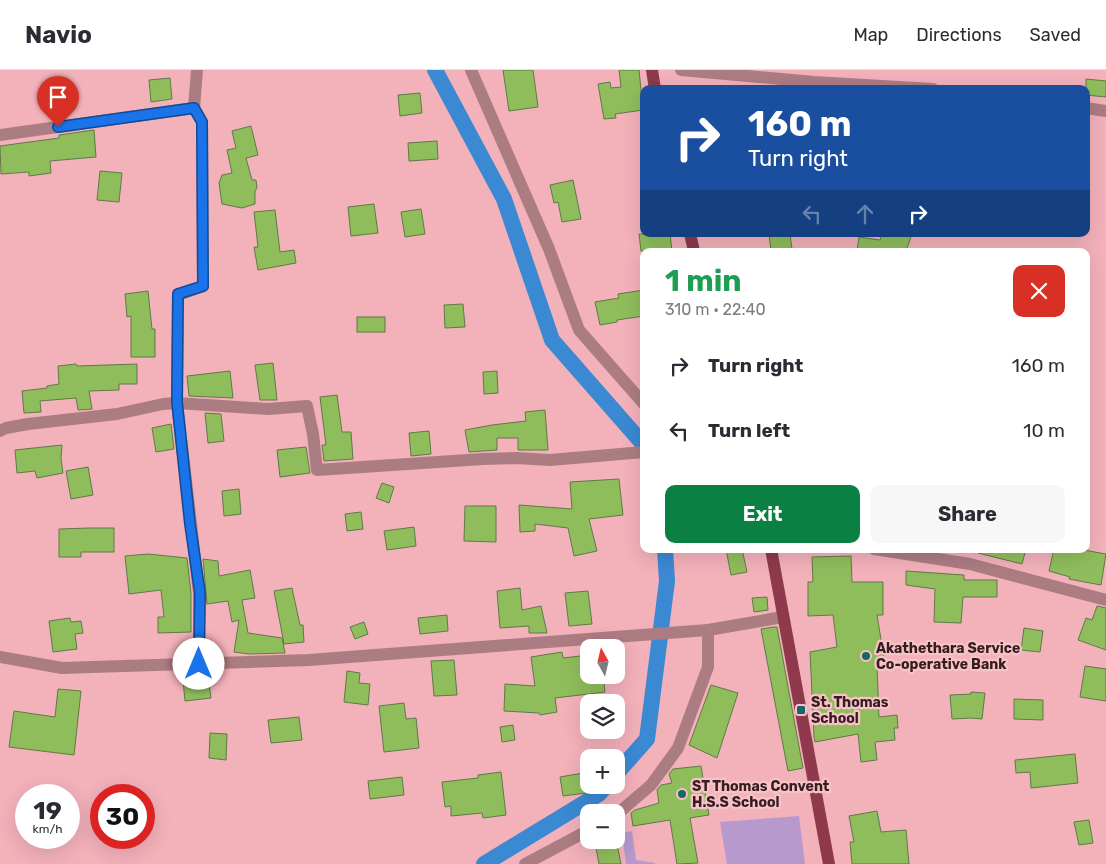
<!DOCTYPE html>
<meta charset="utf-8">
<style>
body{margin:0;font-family:Rubik,sans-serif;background:#f7f7f7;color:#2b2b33;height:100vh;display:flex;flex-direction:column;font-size:19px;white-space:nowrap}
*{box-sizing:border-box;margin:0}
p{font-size:16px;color:#7c7c81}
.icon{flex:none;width:28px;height:28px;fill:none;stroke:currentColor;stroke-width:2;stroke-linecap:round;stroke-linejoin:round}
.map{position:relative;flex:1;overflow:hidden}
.sheet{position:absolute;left:640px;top:178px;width:450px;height:305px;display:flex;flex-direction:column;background:#fff;border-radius:10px;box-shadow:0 5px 20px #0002}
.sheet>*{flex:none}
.banner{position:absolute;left:640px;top:15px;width:450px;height:152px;border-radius:10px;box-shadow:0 5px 20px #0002;background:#1a4fa0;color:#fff;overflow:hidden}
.needle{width:32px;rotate:352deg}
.buttons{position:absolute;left:580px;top:569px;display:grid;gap:10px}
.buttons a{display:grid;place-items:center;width:45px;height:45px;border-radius:10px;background:#fff;box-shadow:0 5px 20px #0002;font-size:25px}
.speed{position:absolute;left:15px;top:714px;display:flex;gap:10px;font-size:25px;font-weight:700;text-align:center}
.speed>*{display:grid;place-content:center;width:65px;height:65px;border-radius:50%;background:#fff;box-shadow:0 5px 20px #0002;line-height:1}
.speed small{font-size:12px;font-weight:400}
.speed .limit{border:8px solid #d22;background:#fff;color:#111}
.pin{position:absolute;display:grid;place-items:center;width:42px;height:42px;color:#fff;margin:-51px -21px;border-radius:50% 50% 50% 0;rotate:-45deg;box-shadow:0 0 5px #0007}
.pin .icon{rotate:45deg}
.me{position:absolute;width:55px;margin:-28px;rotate:0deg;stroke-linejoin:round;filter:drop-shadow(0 0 4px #0008)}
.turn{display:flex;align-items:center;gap:18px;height:105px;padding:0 25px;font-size:22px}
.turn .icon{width:65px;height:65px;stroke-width:2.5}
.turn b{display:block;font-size:35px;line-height:42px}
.lanes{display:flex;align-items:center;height:48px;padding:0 25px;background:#0003;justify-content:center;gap:25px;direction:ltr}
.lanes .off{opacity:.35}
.round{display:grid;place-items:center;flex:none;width:52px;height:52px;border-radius:10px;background:#f7f7f7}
.summary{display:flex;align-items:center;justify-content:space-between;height:85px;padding:0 25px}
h1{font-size:30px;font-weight:700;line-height:38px;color:#1e9e55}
.button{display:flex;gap:10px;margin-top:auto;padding:10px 25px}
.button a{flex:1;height:58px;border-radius:10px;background:#0b8043;color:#fff;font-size:20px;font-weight:700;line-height:58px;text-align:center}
.button a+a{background:#f7f7f7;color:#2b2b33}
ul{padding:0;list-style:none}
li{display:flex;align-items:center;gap:15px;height:65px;padding:0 25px}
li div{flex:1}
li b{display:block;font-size:19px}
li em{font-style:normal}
header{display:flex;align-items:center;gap:30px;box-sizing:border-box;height:70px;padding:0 25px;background:#fff;border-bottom:1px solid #e1e1e2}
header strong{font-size:24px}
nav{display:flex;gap:28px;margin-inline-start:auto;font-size:18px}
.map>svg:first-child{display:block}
.green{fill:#b799ce}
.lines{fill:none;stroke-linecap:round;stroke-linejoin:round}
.canal{stroke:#3b89d3;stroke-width:16}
.building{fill:#90bd5c;stroke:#607947}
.minor{stroke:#ac7c83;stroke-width:12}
.major{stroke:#8e3a4c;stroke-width:12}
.route-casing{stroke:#114b97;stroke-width:12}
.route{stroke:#1a73e8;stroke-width:9}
.poi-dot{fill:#186561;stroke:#f8c2c9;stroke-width:2}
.labels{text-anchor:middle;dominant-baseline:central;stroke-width:4.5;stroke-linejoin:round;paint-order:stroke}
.poi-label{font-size:14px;font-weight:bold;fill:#351d20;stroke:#f8c2c9;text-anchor:start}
</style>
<header>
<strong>Navio</strong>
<nav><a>Map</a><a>Directions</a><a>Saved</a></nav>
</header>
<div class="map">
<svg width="1106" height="794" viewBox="0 0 1106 794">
<rect width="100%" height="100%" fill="#f3b1ba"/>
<!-- green -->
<g class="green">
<polygon points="799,746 805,794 727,794 720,752"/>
<polygon points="632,761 636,790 655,793 655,794 626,794 622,763"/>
</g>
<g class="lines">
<!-- canal -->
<g class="canal">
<polyline points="435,0 504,129 552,270 644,375"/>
<polyline points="616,704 647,669 667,511 665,479"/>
<polyline points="484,794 599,724 607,715"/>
</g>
</g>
<!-- building -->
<g class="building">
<polygon points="503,0 533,0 538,37 509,41"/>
<polygon points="619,0 639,0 643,40 615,44 616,48 604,49 598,14 610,12 611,18 621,17"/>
<polygon points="170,8 172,29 151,32 149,10"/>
<polygon points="1086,9 1106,11 1106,27 1086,25"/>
<polygon points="420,23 422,43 400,46 398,25"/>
<polygon points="251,56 258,85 246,88 252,110 256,110 257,118 255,121 255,134 242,138 222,134 219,113 222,105 232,103 227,80 236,78 232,61"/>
<polygon points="94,60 96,87 50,91 51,103 29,106 29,102 1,104 0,76 59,68 59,65"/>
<polygon points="437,71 438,89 409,91 408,73"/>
<polygon points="100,101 122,103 119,132 97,130"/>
<polygon points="573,110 581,149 562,152 558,132 554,133 550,115"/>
<polygon points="374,134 378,163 351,166 348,137"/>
<polygon points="421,139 425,164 405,167 401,142"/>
<polygon points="275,140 280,182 294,180 296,193 258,200 254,177 258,177 254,142"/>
<polygon points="639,164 670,164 672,181 641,181"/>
<polygon points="769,164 790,164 792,179 771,181"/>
<polygon points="882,164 912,164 906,181 857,181 859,167 880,170"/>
<polygon points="644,220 644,246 617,250 617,252 600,255 595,232 619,228 618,224"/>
<polygon points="148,221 152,259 155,259 155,287 131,287 131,246 127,247 125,224"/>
<polygon points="463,234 465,257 445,258 444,235"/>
<rect x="357" y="247" width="28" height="15"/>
<polygon points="273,293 277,330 260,330 255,295"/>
<polygon points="76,294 77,296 137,294 137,314 119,314 119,320 89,321 92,339 78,340 76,328 40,331 41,342 24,343 22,321 47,318 47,316 59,314 58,296"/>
<polygon points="230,301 233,328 189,326 187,306"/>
<polygon points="497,301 498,323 484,324 483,302"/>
<polygon points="337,325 342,362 351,362 353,389 324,391 322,375 326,375 320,327"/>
<polygon points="545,340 548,380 518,380 518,368 497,368 497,380 469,382 465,360 492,355 526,351 525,342"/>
<polygon points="205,343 221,344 224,371 208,373"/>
<polygon points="171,354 174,379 156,382 152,358"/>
<polygon points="429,361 431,384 411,386 409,363"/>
<polygon points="62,375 61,389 63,403 37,408 35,401 17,403 15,380"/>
<polygon points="306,377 310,403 280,407 277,380"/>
<polygon points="88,397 93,425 71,429 66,401"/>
<polygon points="619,409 623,445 589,449 597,481 574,486 568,458 535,454 535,461 520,462 519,435 572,439 570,412"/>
<polygon points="382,413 394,417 389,433 376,428"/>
<polygon points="239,419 241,444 224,446 222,421"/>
<polygon points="465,436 496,436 496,472 464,471"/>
<polygon points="361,442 363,459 347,461 345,444"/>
<polygon points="414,457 416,476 387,480 384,461"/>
<polygon points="90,458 114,458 114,482 81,482 81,487 59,487 59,459"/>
<polygon points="726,479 742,479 747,502 731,505"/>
<polygon points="979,479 1026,479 1022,494 978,483"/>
<polygon points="1054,479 1078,479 1106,484 1101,515 1069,509 1070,507 1049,501"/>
<polygon points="148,484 187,488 191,523 191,562 158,563 158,547 164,547 161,520 129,524 125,486"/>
<polygon points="851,486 852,512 883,512 883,545 877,545 885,594 877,596 879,647 897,645 898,658 894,658 895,670 875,672 877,690 861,692 858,664 815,672 814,667 810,582 837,577 833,545 808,546 808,512 813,512 812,487"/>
<polygon points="203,489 218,491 219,506 250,500 255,528 242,530 248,563 282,568 285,583 249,584 234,582 239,550 232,552 228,531 207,534"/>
<polygon points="906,501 964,505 964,510 997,510 997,527 963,527 961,553 934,552 935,519 906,515"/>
<polygon points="292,518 300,555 303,555 304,572 284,574 274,521"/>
<polygon points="520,518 522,540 541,536 547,563 529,563 529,556 500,558 497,521"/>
<polygon points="588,521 592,554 569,556 565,523"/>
<polygon points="767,527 768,540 754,542 752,528"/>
<polygon points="1097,536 1106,538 1106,580 1078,570 1086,548 1092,550"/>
<polygon points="447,545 448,561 420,564 418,548"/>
<polygon points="70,548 71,552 81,551 83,563 75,564 77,579 53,582 49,551"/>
<polygon points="364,552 368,564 355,569 350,557"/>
<polygon points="774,557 777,557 803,698 788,701 761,559"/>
<polygon points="1024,558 1043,561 1040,582 1021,580"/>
<polygon points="562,582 563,588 589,585 589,605 603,605 605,622 555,628 557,642 540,645 539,643 504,641 505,614 535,616 531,587"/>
<polygon points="454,590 457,625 434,626 431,591"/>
<polygon points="1085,596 1106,599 1106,631 1080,627"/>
<polygon points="347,601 360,603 359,613 370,614 368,635 344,632"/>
<polygon points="208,607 211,628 185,631 183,610"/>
<polygon points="711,615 738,623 717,688 689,675"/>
<polygon points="58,619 81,621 74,685 9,677 14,641 55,647"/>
<polygon points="971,622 985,623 982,649 971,648 952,649 950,625 971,624"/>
<polygon points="1014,629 1043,630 1043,650 1014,649"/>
<polygon points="404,633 406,649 416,648 419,678 384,682 379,636"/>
<polygon points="299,647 302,670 271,673 268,650"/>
<polygon points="513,655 515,670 502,672 500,657"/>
<polygon points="210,663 227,664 226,690 209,688"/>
<polygon points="1075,684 1078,713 1031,718 1030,702 1016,703 1015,690"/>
<polygon points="701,696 709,745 690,748 698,793 677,794 670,750 633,756 631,743 635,740 659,733 657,720 661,715 672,713 669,704 673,699"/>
<polygon points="501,702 506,745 483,748 482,743 451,746 451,736 445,737 442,712 478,708 478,705"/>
<polygon points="583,703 586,723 563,726 560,707"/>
<polygon points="402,707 404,725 370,729 368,711"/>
<polygon points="877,741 881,762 906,760 909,794 852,794 850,772 854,772 849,746"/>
<polygon points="1089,750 1093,773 1079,775 1074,752"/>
<polygon points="616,769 621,794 599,794 595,772 616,770"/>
</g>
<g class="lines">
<!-- minor -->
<g class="minor">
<polyline points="197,0 194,38 202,52 203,216 178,225 177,333 199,523 199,594"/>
<polyline points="471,0 549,179 579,260 644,334"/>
<polyline points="681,0 814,12 933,19"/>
<polyline points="1086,38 1106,41"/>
<polyline points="0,65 194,38"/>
<polyline points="0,361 6,358 28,354 117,344 163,334 177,333 268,339 307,336 313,364 317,400 483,389 516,388 550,390 644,382"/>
<polyline points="874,479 970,494 1106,530"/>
<polyline points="0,587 62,598 309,590 708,560 783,547"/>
<polyline points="616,745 651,715 678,678 708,597 708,560"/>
<polyline points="525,794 589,760"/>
</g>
<!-- major -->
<g class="major">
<polyline points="652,0 655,19"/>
<polyline points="690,164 694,181"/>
<polyline points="771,479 829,794"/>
</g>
</g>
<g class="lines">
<defs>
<polyline id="route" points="58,57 194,38 202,52 203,216 178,224 177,332 190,454 200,523 199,594"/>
</defs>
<!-- route casing -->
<use href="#route" class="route-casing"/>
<!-- route -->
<use href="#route" class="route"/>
</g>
<!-- markers -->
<g class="poi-dot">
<circle cx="866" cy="586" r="5"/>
<rect x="796" y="635" width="10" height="10" rx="2.5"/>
<circle cx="682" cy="724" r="5"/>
</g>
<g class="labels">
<!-- poi labels -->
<g class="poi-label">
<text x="876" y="578">Akathethara Service<tspan x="876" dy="16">Co-operative Bank</tspan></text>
<text x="811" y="632">St. Thomas<tspan x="811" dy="16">School</tspan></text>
<text x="692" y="716">ST Thomas Convent<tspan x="692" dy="16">H.S.S School</tspan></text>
</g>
</g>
</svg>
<div class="buttons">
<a><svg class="needle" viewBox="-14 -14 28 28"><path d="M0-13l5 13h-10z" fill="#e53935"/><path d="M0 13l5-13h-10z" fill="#7c7c81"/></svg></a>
<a><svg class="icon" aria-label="layers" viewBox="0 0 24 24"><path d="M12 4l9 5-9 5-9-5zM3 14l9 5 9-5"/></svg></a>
<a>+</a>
<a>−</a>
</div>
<div class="speed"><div>19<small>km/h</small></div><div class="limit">30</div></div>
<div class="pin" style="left:58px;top:57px;background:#d93025"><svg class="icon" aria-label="arrive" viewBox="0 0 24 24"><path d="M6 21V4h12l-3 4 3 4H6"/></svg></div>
<svg class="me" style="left:199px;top:594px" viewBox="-20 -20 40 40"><circle r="19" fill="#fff"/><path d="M0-13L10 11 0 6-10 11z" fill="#1a73e8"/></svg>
<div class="banner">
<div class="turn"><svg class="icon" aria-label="right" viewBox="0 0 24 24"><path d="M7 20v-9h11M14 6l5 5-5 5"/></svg><div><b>160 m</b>Turn right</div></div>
<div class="lanes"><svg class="icon off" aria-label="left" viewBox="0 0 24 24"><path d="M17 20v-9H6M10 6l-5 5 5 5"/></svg><svg class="icon off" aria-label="ahead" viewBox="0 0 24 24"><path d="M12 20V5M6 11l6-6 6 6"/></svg><svg class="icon" aria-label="right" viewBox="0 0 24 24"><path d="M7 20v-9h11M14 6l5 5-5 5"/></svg></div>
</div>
<section class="sheet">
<div class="summary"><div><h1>1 min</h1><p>310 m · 22:40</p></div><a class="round" style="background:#d93025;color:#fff"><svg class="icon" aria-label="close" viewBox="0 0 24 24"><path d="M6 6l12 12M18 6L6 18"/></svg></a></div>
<ul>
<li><svg class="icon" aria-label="right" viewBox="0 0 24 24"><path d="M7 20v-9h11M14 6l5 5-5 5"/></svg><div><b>Turn right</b></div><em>160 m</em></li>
<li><svg class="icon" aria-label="left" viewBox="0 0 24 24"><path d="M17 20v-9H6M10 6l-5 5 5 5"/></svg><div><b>Turn left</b></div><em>10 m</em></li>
</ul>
<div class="button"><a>Exit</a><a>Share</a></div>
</section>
</div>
